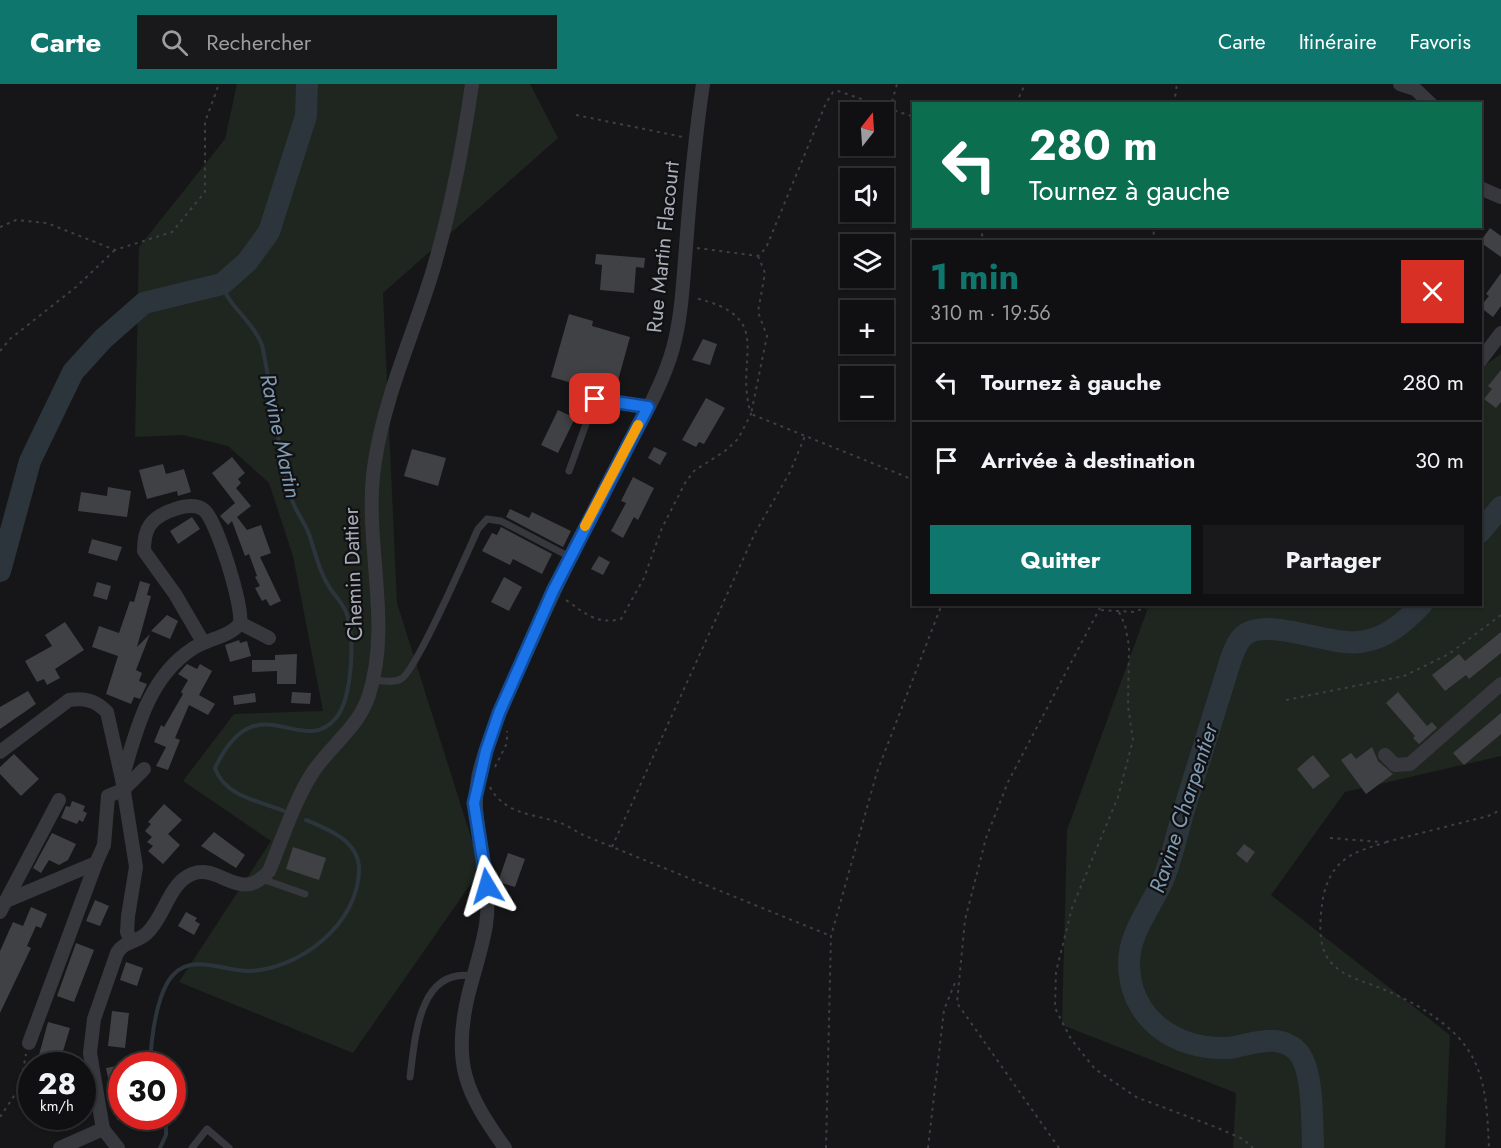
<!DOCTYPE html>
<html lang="fr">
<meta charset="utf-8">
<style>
body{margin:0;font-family:Jost,sans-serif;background:#19191b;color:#f1f3f6;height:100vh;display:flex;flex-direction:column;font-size:22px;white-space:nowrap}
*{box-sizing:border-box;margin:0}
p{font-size:20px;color:#9c9d9f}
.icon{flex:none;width:33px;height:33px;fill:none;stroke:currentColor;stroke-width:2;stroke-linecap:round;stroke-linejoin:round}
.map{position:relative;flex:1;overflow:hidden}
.details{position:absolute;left:912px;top:156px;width:570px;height:366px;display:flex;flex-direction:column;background:#101012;border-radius:0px;box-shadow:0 2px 4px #0004,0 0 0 2px #303032}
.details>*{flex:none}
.banner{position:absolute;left:912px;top:18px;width:570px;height:126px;border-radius:0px;box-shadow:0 2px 4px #0004,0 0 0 2px #303032;background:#0b6e4f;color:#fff;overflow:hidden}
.needle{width:39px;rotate:17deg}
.fabs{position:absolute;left:840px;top:18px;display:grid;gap:12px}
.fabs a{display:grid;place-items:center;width:54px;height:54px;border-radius:0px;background:#101012;box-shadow:0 2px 4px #0004,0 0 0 2px #303032;font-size:30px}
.speed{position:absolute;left:18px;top:968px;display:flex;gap:12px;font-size:30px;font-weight:700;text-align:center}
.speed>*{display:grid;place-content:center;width:78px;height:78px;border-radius:50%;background:#101012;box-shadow:0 2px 4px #0004,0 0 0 2px #303032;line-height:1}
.speed small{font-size:15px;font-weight:400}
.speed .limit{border:9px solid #d22;background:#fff;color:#111}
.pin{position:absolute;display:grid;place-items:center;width:51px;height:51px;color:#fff;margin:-26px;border-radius:12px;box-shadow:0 3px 9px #0006}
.me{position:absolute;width:66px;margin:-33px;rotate:353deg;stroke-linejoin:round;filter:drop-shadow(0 0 4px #0008)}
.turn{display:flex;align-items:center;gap:21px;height:126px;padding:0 18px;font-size:27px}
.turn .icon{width:78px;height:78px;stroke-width:2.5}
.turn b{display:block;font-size:42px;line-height:51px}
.round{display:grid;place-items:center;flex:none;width:63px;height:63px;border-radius:0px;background:#19191b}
.summary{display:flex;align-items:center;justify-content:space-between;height:102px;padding:0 18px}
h1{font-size:36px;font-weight:700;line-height:45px;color:#0f766e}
.button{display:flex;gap:12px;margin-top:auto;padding:12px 18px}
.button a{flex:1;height:69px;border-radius:0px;background:#0f766e;color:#fff;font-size:24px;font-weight:700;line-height:69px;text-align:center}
.button a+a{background:#19191b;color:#f1f3f6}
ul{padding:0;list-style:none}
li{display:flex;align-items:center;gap:18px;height:78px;padding:0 18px;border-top:2px solid #303032}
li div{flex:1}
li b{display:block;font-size:22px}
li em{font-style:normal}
header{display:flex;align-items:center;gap:36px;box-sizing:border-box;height:84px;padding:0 30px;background:#0f766e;color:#fff}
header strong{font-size:28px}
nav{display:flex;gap:33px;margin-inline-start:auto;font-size:21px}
.search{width:420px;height:54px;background:#19191b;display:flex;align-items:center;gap:15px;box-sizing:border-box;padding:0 21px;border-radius:0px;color:#9c9d9f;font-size:22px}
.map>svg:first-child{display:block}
.green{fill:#1e261f}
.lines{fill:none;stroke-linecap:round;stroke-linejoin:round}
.stream{stroke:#2c353c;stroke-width:4}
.river{stroke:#2c353c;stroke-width:22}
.building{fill:#404145}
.path{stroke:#3d3f44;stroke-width:2;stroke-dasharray:3 4.5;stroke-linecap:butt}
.service{stroke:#37383d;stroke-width:7}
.minor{stroke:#37383d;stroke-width:14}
.route-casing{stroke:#114b97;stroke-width:15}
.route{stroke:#1a73e8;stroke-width:10}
.slow{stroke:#f59e0b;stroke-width:10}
.labels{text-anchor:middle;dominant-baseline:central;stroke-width:4.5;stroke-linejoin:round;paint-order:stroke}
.street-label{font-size:21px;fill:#a8adb8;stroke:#111113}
.water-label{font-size:22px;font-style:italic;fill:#7f9bb3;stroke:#111113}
</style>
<header>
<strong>Carte</strong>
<div class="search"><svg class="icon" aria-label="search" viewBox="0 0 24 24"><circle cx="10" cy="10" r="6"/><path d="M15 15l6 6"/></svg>Rechercher</div>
<nav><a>Carte</a><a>Itinéraire</a><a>Favoris</a></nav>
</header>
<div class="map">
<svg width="1501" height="1064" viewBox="0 0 1501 1064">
<rect width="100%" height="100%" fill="#161618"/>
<!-- green -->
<g class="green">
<polygon points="237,0 530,0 558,54 383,209 397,519 481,785 353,969 179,898 271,757 183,697 234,630 323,627 293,472 269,399 228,362 183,351 135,353 139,163 225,55"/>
<polygon points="1501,270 1501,672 1345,708 1271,811 1450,951 1445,1064 1233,1064 1236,1009 1062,941 1067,746 1149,521 1480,520 1481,284"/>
</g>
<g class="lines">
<!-- stream -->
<g class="stream">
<path d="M222,200C228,222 253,237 262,261C273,311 277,363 291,413C295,427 304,437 309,450C315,467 318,485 328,501C333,510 342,518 346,528C356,551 352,615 336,634C301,676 257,596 215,684C224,712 259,717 284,727"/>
<path d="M150,981C151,957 156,908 174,890C193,870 225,887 248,887C299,886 359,840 359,785C359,757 328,745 306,736"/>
<polyline points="160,1064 166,1051 166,1032"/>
</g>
<!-- river -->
<g class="river">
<polyline points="1480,448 1501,423"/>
<polyline points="0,487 30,377 73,288 103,255 144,219 222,200 247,178 269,148 306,32 307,0"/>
<path d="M1313,1064C1312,1040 1314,984 1297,967C1277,947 1249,962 1227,964C1175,966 1129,934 1129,879C1129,849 1151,823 1163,796C1172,774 1177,749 1184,726C1199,677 1215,627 1230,578C1233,569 1237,556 1246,550C1271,534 1329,562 1360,558C1386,555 1405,538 1422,520"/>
</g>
</g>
<!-- building -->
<g class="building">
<polygon points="1490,144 1501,152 1501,173 1480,158"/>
<polygon points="596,170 645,174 644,184 636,183 634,209 600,206 602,181 595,180"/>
<polygon points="1501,189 1501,222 1493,233 1480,223 1489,212 1486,210"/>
<polygon points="569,230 593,237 592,242 630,253 614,311 551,293"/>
<polygon points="703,255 717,260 710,281 692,276"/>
<polygon points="1501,286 1501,318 1496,324 1484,315 1492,305 1488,302"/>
<polygon points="706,314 725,324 704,360 699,358 696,363 682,356"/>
<polygon points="558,326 575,334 558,369 541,361"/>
<polygon points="654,363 667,369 660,381 648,374"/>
<polygon points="412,365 446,374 438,402 404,392"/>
<polygon points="232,373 245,389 238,395 241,399 236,404 251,422 237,433 247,446 261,441 271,469 260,473 281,517 270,522 266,515 262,517 255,504 260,502 255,493 257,492 249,470 245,472 232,437 228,441 220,432 235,419 212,389"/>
<polygon points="163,380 166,390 184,385 191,408 178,412 177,407 147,415 139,386"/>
<polygon points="633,393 654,404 638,436 634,433 623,454 611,447 626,419 621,417"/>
<polygon points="108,403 131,407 127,433 78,427 81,408 107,412"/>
<polygon points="510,425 529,434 532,428 571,447 563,463 506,433"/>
<polygon points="192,433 200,445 178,460 170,447"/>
<polygon points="501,443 552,470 542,490 513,475 510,481 482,467 492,449 497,451"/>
<polygon points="92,455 122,463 117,477 88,469"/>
<polygon points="599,472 610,478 603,491 591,485"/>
<polygon points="504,493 522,503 509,527 491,518"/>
<polygon points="140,497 150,500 147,511 151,512 137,563 150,550 136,586 142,589 139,597 147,600 140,615 134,613 131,620 106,610 118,572 92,563 99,542 119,549 130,517 134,518"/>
<polygon points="97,498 111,502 107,516 93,512"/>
<polygon points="167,531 178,537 170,555 151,547"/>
<polygon points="65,538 84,566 55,585 60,594 47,601 44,595 37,598 25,577 52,562 45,551"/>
<polygon points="1501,548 1501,569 1469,595 1466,591 1445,607 1432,591 1459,570 1465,577"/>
<polygon points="239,556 240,559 247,557 251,572 230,578 225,561"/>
<polygon points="297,570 296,600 277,600 277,587 252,588 252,576 275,576 275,571"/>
<polygon points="187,580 197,585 200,580 212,587 199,611 215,620 208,631 189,621 175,654 180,656 168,686 156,682 166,663 154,658 161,641 164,643 183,610 181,608 188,596 178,590"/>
<polygon points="28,607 36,620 0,645 0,623"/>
<polygon points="292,608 311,609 310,620 291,619"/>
<polygon points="1398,608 1427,642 1432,638 1437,644 1419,660 1413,654 1415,652 1386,619"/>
<polygon points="255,609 256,618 234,621 233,612"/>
<polygon points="1501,629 1501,650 1464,681 1453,669"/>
<polygon points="1372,663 1378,677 1393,690 1366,710 1341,676 1351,669 1356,675"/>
<polygon points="14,670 39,695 21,712 0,690 0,683"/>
<polygon points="1313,671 1330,692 1313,705 1297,685"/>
<polygon points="72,717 85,722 83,727 87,729 83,738 79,736 77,740 61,734 66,722 70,723"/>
<polygon points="164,720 182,736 168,750 180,761 163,780 148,767 153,762 147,758 152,753 145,747 151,740 148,738"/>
<polygon points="214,748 245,771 236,784 201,762"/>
<polygon points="52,749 76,760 68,776 59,781 49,776 41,789 33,784"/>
<polygon points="1244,760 1255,768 1247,779 1236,770"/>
<polygon points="293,763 326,774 319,796 286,785"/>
<polygon points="508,769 525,775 515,803 498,798"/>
<polygon points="95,816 109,822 100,842 86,837"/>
<polygon points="31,823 47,830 41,844 36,842 27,862 31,864 0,929 0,867 13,838 23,842"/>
<polygon points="186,828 197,834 195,837 200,840 194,851 178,842"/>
<polygon points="76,859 94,866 74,918 57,912"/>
<polygon points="126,878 143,884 137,902 120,896"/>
<polygon points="112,927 129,929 125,964 108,962"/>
<polygon points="48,938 70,944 60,977 39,971"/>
<polygon points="122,981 122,1035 117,1036 106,984"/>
</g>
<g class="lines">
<!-- path -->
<g class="path">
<polyline points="1016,20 1025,0"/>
<polyline points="1174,20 1177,0"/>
<polyline points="890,25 897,0"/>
<polyline points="576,31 683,53"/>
<polyline points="981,142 983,158"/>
<polyline points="0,143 16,136 47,139 115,166 172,148 205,108 205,38 219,0"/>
<polyline points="1152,158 1155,142"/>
<polyline points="697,164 758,172 766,164 826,19 833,8 838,7 914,33"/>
<polyline points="758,172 765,189 758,228 767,252 751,330 914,396"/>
<polyline points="0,267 10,255 76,203 115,166"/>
<path d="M566,516C585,529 596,541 621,535L644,494L662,444L685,399L694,387L725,367L738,355L751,330C733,272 778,234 695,214"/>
<polyline points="1101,526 1134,528 1155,520"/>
<polyline points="1119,528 1125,541 1129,562 1128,622 1133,656 1118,713 1072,824 1056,888 1055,924 1071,955 1095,985 1136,1013 1218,1044 1243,1055 1253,1064"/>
<polyline points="1286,616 1404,592 1449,570 1501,531"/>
<polyline points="495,683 507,659 507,647"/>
<path d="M490,703C504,730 533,730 558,738C567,741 575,747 583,751L831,852"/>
<polyline points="1330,754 1381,758"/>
<polyline points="1386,758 1488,732 1501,726"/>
<path d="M1387,758C1353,768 1331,775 1323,814C1320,833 1317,860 1329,876C1341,893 1367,898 1385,906C1411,917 1438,932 1458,953C1487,984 1487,1024 1489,1064"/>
<polyline points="612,763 755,449 790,388 805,352"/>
<polyline points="0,1033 20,1003 26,970"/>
<polyline points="826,1064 831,852 877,688 942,520"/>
<polyline points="928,1064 944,926 956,896"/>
<polyline points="1059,1064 957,919 965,836 986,754 1008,698 1102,520"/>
</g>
<!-- service -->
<g class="service">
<polyline points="574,312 648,323"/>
<polyline points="569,387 595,315"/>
<path d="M373,596C382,597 393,599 401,595C416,587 467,469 478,445L487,435L501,437L570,473"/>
<polyline points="262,795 305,810"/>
<path d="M410,993C415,956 418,883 473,892"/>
<polyline points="192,1064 207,1045 229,1064"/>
</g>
<!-- minor -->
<g class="minor">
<polyline points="1400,0 1415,5 1431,20"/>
<polyline points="1480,104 1501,113"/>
<polyline points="1480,277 1501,249"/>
<polyline points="240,539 269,554"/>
<path d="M0,668L69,616C85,614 95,616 107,628L122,695L136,783L128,832L127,848L131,856"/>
<polyline points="1385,671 1395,681 1410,680 1501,600"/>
<path d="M122,695C136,647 148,594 192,565C206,555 231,553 240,539C243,522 217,437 204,426C191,416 159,428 150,441C145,448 144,458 144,467L175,510L203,558"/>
<polyline points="123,706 144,685"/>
<polyline points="6,817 96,779 104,761 108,712 123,706"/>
<polyline points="0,828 59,716"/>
<polyline points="29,959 96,779"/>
<polyline points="60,1064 103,1045"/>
<path d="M118,1064L103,1045L90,969L94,935L117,869C125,856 137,859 147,849C164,834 169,799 192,790C221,779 240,821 269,787C282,756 295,715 313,688C331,661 359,643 369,611C393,536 362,454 375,377C385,311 414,249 433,186C451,125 463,63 472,0"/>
<path d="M505,1064C466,1009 452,980 468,912C474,888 482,865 486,841C494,786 466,739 480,685C491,646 507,610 524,574C551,512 581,451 612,391C633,350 661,308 673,264C682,231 683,197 686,163C690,108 695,54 703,0"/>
</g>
</g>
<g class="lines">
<defs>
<polyline id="route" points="487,802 474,719 486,667 499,629 553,507 648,323 595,315"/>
</defs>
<!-- route casing -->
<use href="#route" class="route-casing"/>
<!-- route -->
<use href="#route" class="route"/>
<!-- slow -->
<polyline class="slow" points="585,442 638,341"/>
</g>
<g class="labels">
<!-- street labels -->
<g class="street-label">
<text transform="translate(663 163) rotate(-84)">Rue Martin Flacourt</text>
<text transform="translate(353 490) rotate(-92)">Chemin Dattier</text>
</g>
<!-- water labels -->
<g class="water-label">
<text transform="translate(281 352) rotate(78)">Ravine Martin</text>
<text transform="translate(1183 724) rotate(-72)">Ravine Charpentier</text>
</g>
</g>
</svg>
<div class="fabs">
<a><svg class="needle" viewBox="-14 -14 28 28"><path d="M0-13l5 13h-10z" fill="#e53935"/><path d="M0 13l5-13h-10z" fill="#9c9d9f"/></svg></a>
<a><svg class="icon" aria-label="sound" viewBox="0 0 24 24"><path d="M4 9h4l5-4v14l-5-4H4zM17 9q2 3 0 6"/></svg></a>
<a><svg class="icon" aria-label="layers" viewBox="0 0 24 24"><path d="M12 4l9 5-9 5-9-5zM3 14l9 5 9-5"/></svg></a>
<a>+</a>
<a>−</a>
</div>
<div class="speed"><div>28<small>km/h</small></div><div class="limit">30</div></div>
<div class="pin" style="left:595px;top:315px;background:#d93025"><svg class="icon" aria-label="arrive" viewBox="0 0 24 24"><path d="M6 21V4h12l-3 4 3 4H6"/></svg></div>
<svg class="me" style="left:487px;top:802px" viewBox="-20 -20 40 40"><path d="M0-17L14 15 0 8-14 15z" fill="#1a73e8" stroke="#fff" stroke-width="4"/></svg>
<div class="banner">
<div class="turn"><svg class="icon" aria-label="left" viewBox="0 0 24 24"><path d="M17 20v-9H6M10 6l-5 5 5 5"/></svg><div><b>280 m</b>Tournez à gauche</div></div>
</div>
<section class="details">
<div class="summary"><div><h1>1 min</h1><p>310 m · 19:56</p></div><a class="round" style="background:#d93025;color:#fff"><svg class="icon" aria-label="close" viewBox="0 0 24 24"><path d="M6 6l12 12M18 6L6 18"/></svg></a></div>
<ul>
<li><svg class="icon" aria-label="left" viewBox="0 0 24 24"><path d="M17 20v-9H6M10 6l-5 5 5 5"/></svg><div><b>Tournez à gauche</b></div><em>280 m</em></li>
<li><svg class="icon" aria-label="arrive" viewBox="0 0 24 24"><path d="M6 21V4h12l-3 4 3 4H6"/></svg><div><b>Arrivée à destination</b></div><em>30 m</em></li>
</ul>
<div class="button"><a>Quitter</a><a>Partager</a></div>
</section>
</div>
